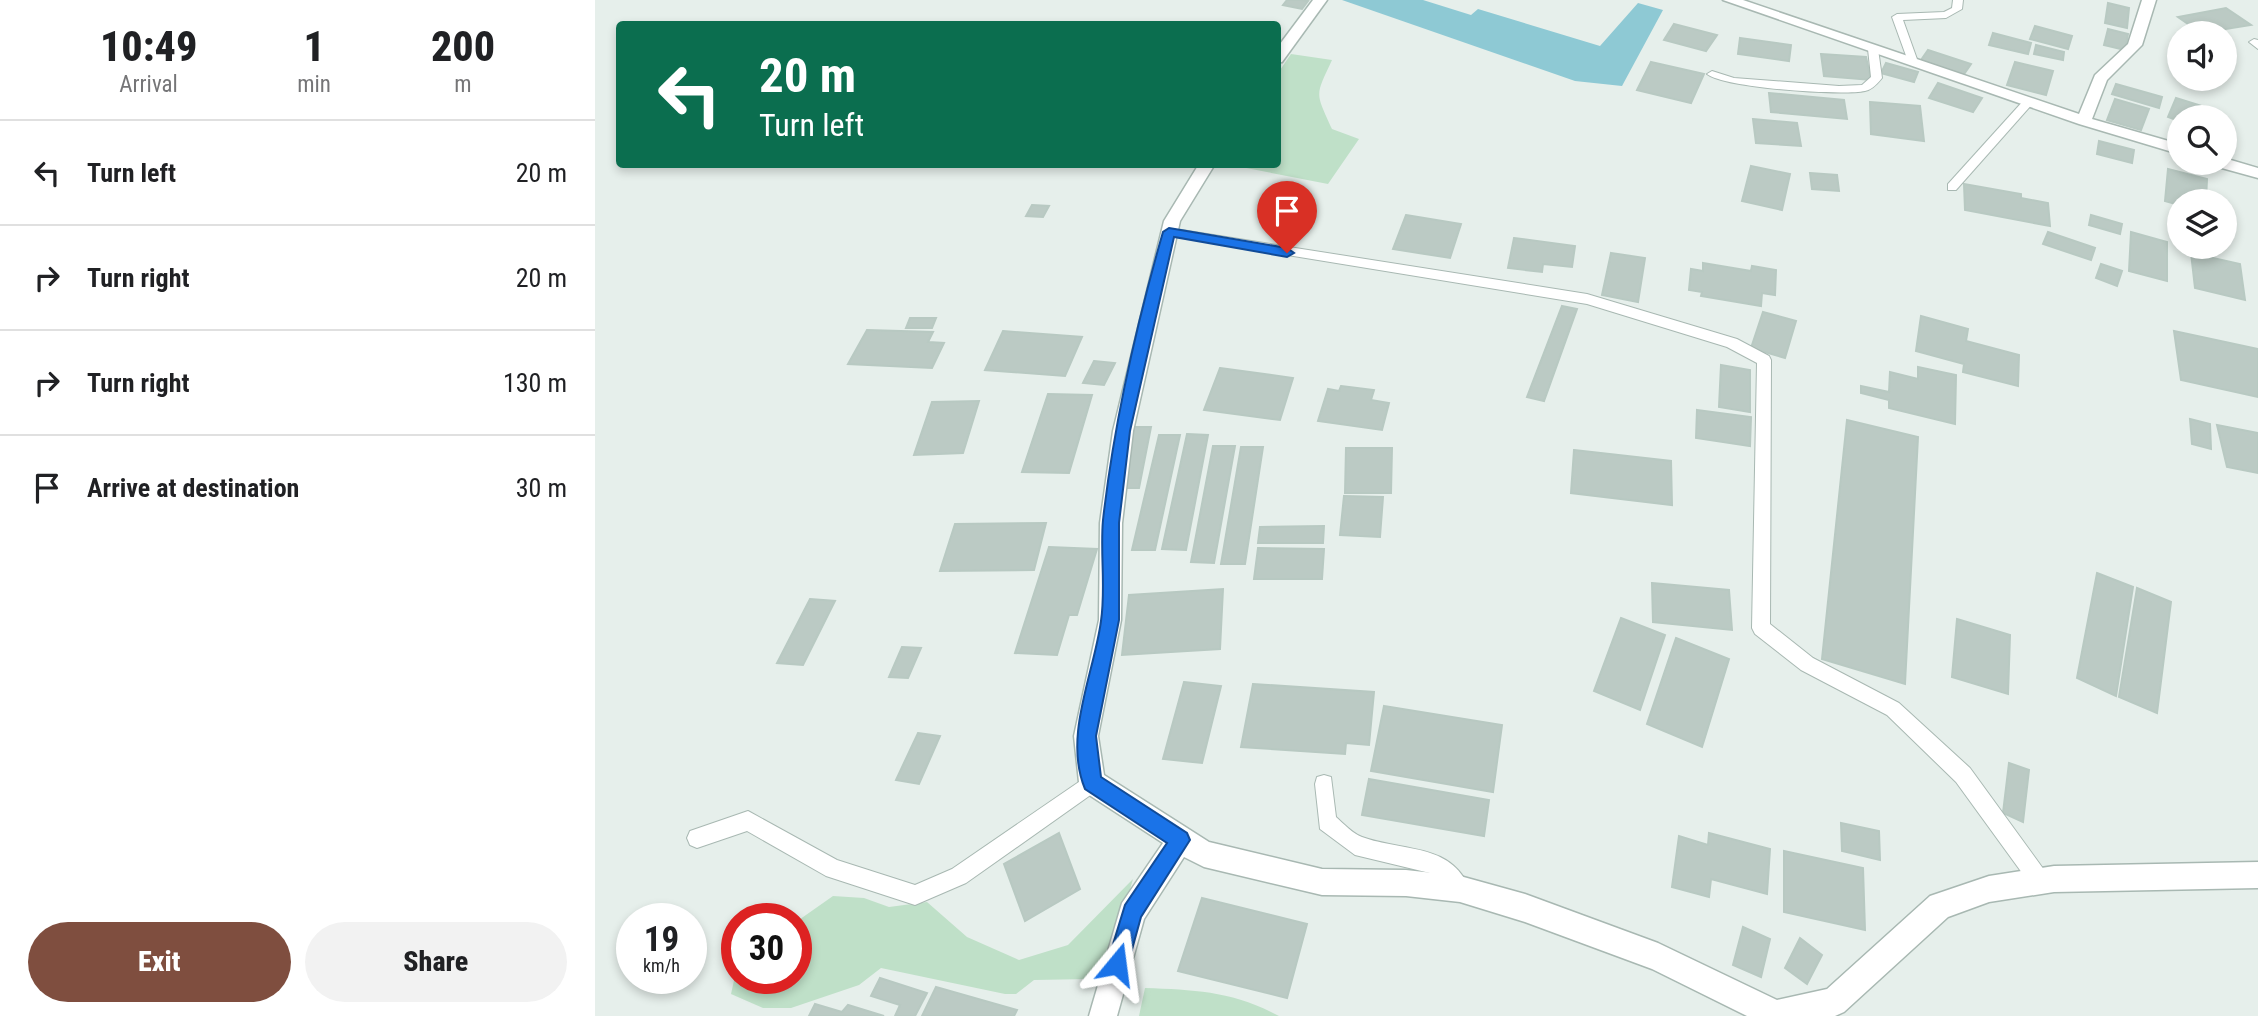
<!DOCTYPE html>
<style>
body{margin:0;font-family:"Roboto Condensed",sans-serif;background:#f2f2f2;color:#202124;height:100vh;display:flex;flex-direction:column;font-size:26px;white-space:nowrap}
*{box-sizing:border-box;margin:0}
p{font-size:23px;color:#757577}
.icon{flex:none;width:38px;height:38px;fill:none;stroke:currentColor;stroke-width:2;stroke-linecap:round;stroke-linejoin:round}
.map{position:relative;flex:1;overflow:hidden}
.drawer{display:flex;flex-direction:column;background:#fff;width:595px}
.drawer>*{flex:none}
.hud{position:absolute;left:21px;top:21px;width:665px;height:147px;border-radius:7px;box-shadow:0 4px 10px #0003;background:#0b6e4f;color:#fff;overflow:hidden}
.fabs{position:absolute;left:1572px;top:21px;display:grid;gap:14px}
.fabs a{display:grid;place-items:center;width:70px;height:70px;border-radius:50%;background:#fff;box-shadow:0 4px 10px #0003;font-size:35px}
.speed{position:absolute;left:21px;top:903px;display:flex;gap:14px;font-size:35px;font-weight:700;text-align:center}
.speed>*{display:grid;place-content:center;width:91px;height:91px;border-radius:50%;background:#fff;box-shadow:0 4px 10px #0003;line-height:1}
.speed small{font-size:18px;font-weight:400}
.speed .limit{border:10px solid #d22;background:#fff;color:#111}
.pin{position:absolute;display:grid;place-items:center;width:60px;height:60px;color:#fff;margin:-72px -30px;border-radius:50% 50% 50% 0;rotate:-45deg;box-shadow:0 0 7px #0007}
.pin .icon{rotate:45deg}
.me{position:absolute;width:77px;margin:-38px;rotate:16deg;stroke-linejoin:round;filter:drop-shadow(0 0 5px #0008)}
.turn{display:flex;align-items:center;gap:24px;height:147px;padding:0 28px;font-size:32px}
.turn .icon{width:91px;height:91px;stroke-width:2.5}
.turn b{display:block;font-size:49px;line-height:60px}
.eta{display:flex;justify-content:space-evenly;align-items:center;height:119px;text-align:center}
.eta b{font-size:42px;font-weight:800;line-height:49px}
.action{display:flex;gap:14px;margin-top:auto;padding:14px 28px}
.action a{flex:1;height:80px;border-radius:42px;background:#7f4e3f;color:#fff;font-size:28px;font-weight:800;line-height:80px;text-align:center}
.action a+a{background:#f2f2f2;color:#202124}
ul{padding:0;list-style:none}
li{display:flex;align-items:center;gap:21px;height:105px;padding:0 28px;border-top:2px solid #e0e0e0}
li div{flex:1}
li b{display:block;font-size:26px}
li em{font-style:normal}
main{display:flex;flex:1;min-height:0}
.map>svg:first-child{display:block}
.green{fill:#bfe0c8}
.water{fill:#8ec9d4}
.building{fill:#bbcac4;stroke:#b8c9c2;stroke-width:2}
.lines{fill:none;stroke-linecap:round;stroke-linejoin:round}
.service-casing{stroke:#a8b8b2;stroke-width:2}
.minor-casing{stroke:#a8b8b2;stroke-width:3}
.service{fill:#fff;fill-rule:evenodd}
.minor{fill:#fff;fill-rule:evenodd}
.route{fill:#1a73e8;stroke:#114b97;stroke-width:2}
</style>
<main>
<section class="drawer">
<div class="eta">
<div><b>10:49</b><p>Arrival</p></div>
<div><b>1</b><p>min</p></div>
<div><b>200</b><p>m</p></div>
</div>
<ul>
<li><svg class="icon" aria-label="left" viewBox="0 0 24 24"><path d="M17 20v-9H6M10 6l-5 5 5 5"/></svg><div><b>Turn left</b></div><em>20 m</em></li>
<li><svg class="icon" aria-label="right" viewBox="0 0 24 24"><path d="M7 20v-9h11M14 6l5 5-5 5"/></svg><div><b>Turn right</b></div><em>20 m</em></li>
<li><svg class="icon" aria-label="right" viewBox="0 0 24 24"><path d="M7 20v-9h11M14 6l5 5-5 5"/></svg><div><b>Turn right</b></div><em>130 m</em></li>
<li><svg class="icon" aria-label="arrive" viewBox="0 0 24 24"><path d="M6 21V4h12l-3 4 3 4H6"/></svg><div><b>Arrive at destination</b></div><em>30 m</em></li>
</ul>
<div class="action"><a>Exit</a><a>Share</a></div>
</section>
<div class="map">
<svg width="1663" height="1016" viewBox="0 0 1663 1016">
<rect width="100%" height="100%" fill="#e6efeb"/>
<!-- green -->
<g class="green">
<path d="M696,54L737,60C720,97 720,91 737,129L764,139L733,184L636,165L682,164L683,73Z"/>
<path d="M538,879C528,916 516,947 495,979L439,980L421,994H410L286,968L264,985L196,1008H168L136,994L142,967V978H201V922L238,896L269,898L294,907L332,902L372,937L424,960L473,945Z"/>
<path d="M550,988C601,990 637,991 684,1016H544Z"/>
</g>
<!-- water -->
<polygon class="water" points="747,0 828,0 876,15 883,9 1005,46 1043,3 1068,10 1027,86 980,81"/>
<!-- building -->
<g class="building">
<polygon points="692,0 706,0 713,1 707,9 688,5"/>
<polygon points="1513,3 1534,8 1532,28 1510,23"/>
<polygon points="1631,8 1656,25 1606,33 1583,17"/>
<polygon points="1079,24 1122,35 1111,51 1069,40"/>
<polygon points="1440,26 1477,36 1473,49 1435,39"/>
<polygon points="1513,29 1533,34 1530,50 1509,45"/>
<polygon points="1398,33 1436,43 1433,54 1394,45"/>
<polygon points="1145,38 1196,45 1194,61 1143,54"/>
<polygon points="1441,45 1469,52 1468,60 1439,54"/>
<polygon points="1333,50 1376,64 1367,77 1324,63"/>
<polygon points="1226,54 1271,57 1276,80 1229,76"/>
<polygon points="1056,62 1109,74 1096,103 1042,90"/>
<polygon points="1420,62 1458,71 1451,95 1412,85"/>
<polygon points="1291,63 1323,72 1319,82 1286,73"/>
<polygon points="1343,83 1387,98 1378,112 1334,98"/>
<polygon points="1521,84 1567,97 1564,108 1517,94"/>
<polygon points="1174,93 1249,100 1252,119 1176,112"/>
<polygon points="1581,98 1616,109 1613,117 1584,117 1584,121 1573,117"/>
<polygon points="1520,99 1554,109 1546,130 1512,120"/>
<polygon points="1275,102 1325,106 1329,141 1276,134"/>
<polygon points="1158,119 1202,123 1206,146 1161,143"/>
<polygon points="1504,141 1539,150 1537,163 1502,154"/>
<polygon points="1156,166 1195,174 1187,210 1147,201"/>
<polygon points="1573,169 1612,179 1611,201 1584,201 1584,205 1570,201"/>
<polygon points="1215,173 1242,175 1244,191 1217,189"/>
<polygon points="1369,184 1426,194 1426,198 1453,203 1455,226 1370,210"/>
<polygon points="437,205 454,206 448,217 431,216"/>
<polygon points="811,215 866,224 855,258 798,249"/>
<polygon points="1496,215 1527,224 1525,234 1494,225"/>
<polygon points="1453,232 1500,248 1496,260 1448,244"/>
<polygon points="1536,232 1572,242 1572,281 1534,271"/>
<polygon points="919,238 980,246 977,267 948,264 947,272 913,268"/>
<polygon points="1016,253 1050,258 1043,302 1007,295"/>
<polygon points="1596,253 1645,264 1650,300 1600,288"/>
<polygon points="1108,263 1156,271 1157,266 1181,270 1180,295 1167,293 1166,306 1106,296 1107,292 1094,290 1096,269 1108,271"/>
<polygon points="1506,264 1527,271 1522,286 1501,278"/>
<polygon points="967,306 982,309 949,401 932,397"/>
<polygon points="1168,312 1201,321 1190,358 1156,348"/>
<polygon points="1326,316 1373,329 1371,341 1424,355 1423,386 1368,372 1369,364 1321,351"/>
<polygon points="315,318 341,318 337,328 311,328"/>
<polygon points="272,330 338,332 333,342 349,343 337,368 253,364"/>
<polygon points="408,331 487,337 470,376 390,370"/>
<polygon points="1579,331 1663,349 1663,397 1586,380"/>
<polygon points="499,361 520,363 509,385 488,383"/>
<polygon points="1126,365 1155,370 1155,412 1124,407"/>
<polygon points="1323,367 1361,375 1360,424 1294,408 1294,400 1266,393 1266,386 1294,392 1295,372 1323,379"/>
<polygon points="625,368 698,378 685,420 609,410"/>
<polygon points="746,386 779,390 776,400 794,403 787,430 723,421 733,389 744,391"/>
<polygon points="453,394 497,395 474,473 427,472"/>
<polygon points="384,401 368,453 319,455 337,402"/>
<polygon points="1102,410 1156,417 1155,446 1101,438"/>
<polygon points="1595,419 1615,424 1616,449 1597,444"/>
<polygon points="1252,420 1323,437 1310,684 1227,659"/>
<polygon points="1622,425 1663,433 1663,473 1632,467"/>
<polygon points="538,427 556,427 544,488 525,488"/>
<polygon points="592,434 613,435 591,550 567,549"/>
<polygon points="564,435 585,435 560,550 537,550"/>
<polygon points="618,446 640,446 619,563 596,562"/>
<polygon points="646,447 668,447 650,564 626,564"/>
<polygon points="751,448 797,448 796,493 750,493"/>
<polygon points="979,450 1076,461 1077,505 976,493"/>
<polygon points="749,496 788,497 785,537 745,535"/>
<polygon points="451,523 439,570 345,571 360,524"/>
<polygon points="729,526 728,543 663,543 665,527"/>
<polygon points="454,547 502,549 482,615 474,615 462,655 420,653"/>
<polygon points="663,548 729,549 727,579 659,579"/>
<polygon points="1502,573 1538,587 1521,696 1482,678"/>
<polygon points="1057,583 1134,590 1137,630 1058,622"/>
<polygon points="1542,588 1576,602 1562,713 1524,697"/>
<polygon points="628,589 625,649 527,655 534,595"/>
<polygon points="215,599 240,601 208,665 182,663"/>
<polygon points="1026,618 1070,635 1045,710 999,691"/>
<polygon points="1362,619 1415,635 1413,694 1357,677"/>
<polygon points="1081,638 1134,659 1107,747 1052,724"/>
<polygon points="307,647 326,648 313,678 294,677"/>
<polygon points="589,682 626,686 607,763 568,759"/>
<polygon points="658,684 779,692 774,745 751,743 750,754 646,747"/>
<polygon points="789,706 907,725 898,792 776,771"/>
<polygon points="323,733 345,736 324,784 301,780"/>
<polygon points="1414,763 1434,770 1428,822 1408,813"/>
<polygon points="774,779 894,800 889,836 767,815"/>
<polygon points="1246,823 1284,831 1285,860 1247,851"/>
<polygon points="464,833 485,889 430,921 409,864"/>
<polygon points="1114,833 1175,849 1172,894 1116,879 1114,897 1077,887 1084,836 1113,845"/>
<polygon points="1189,851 1268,868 1270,930 1189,912"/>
<polygon points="607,898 712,924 692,998 583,971"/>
<polygon points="1148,927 1175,939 1166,977 1138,965"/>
<polygon points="1205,938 1227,955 1212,984 1190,968"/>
<polygon points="285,978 332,993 320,1016 300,1016 305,1005 276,996"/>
<polygon points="341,987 422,1010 419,1016 327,1016"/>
<polygon points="220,1004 247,1012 253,1005 289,1016 214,1016"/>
</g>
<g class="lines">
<defs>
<g id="service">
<polygon points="1358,0 1368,0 1367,9 1351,18 1308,20 1323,62 1314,64 1297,17 1302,14 1349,12 1357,8"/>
<polygon points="1659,39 1663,40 1663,49 1654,42"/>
<path d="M1278,46L1283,49L1287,78C1283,83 1277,90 1270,91C1246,96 1130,88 1112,74L1117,71L1139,78L1244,86L1267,85L1276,77L1273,49Z"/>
<polygon points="1429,100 1439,102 1361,190 1353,190 1353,184"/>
<polygon points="574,228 992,294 1142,339 1174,356 1176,360 1175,624 1218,658 1304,703 1375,768 1452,874 1455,881 1452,888 1445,891 1438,888 1361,782 1292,715 1206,670 1160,634 1157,628 1162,363 1132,347 992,304 570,235 570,229"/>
<polygon points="497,773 504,775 506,782 504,789 371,883 320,905 231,876 152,831 102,848 95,845 92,838 95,831 153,811 242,860 320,885 357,869"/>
<path d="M729,775L736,777L741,817C749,824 758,834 767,837C808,852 855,842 875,889L872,896L865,899L858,896L839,874L760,855L725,829L720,784L722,777Z"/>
</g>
<g id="minor">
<polygon points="718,0 732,0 687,62 682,63 682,48"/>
<polygon points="1128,0 1148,0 1484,114 1500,75 1533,44 1547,0 1561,0 1547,45 1512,80 1497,119 1584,144 1584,154 1484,124"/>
<polygon points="1629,158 1663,168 1663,178 1623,167 1621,163 1629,163"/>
<polygon points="604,164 620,164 585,221 538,431 527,523 526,620 503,736 509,775 614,842 727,869 811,870 865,876 930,894 1063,943 1182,1000 1232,989 1335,896 1394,876 1459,866 1663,862 1663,888 1459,892 1394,902 1353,917 1249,1012 1240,1016 1152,1016 1057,969 930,922 865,902 811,896 727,895 609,867 589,857 549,919 522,1016 494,1016 527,903 568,843 488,791 484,782 479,736 504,620 505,523 518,431 569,221"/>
</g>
</defs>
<!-- service casing -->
<use href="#service" class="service-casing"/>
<!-- minor casing -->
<use href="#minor" class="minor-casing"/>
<!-- service -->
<use href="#service" class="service"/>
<!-- minor -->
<use href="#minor" class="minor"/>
</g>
<!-- route -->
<path class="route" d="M574,228L692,248L699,253L692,257L579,237L535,431L524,523V620L501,736L506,777L592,833L595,840L546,917L533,964L530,972L522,975L515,972L512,964L530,905L572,843L490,789C468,736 499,674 506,621C511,588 505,553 508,520C519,422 541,326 568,232Z"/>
</svg>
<div class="fabs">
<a><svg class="icon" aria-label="sound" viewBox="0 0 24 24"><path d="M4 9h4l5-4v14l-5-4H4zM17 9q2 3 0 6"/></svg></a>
<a><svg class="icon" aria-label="search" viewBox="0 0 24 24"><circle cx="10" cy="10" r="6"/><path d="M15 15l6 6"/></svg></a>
<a><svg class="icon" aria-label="layers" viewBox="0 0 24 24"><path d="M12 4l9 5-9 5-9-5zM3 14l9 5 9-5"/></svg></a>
</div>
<div class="speed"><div>19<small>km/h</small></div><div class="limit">30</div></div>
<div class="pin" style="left:692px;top:253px;background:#d93025"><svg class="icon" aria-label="arrive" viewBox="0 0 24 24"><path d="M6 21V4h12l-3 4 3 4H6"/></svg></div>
<svg class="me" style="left:522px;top:964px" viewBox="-20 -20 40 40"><path d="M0-17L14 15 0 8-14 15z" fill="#1a73e8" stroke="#fff" stroke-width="4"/></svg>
<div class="hud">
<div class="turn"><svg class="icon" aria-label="left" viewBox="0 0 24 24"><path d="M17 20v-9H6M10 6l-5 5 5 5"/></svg><div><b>20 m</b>Turn left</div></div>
</div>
</div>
</main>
